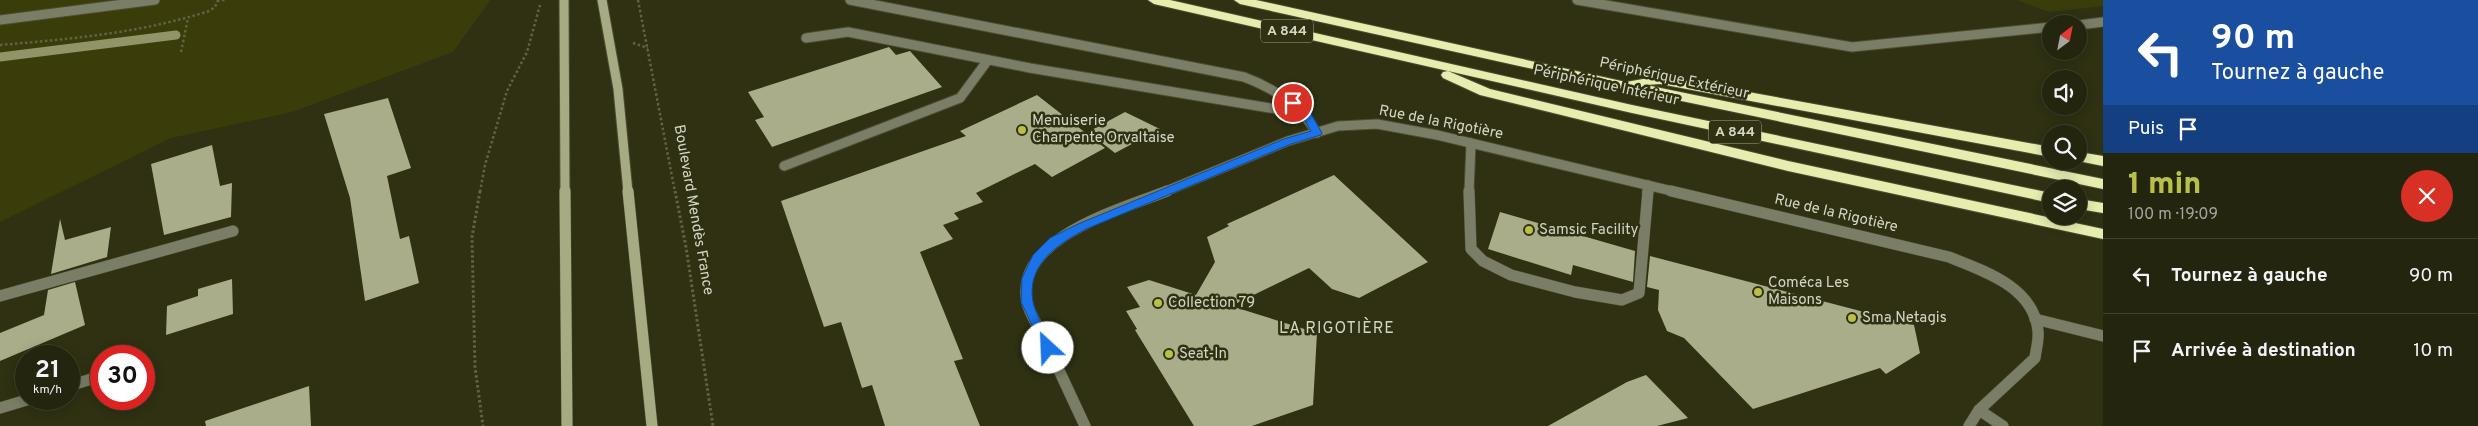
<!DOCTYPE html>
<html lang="fr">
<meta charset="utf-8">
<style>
body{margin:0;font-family:Overpass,sans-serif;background:#2f311c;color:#f1f3f6;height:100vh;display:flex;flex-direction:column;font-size:19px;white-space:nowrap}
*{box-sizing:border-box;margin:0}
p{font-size:16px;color:#a3a59e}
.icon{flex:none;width:28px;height:28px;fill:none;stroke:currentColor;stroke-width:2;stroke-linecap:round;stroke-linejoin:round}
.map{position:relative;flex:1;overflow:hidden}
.drawer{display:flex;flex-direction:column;background:#23250e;width:375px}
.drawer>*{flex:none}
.hud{background:#1a4fa0;color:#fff;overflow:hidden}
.needle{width:32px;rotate:32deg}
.fabs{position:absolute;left:2042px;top:15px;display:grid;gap:10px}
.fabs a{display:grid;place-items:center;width:45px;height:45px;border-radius:50%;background:#23250e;box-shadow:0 2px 12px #0003,0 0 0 1px #40422e;font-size:25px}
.speed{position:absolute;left:15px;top:345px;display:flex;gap:10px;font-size:25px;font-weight:700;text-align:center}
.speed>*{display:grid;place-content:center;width:65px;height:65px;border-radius:50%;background:#23250e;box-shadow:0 2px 12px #0003,0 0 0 1px #40422e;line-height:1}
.speed small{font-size:12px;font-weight:400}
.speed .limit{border:8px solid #d22;background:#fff;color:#111}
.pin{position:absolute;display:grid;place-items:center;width:42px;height:42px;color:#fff;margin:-21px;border:2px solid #fff;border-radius:50%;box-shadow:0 1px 5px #0007}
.me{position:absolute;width:55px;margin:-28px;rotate:335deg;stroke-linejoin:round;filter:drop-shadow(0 0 4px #0008)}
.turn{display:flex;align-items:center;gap:18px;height:105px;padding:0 25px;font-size:22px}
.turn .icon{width:65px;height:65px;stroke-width:2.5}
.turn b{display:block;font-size:35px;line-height:42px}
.then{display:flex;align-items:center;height:48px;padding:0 25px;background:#0003;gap:10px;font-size:19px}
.round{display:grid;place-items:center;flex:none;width:52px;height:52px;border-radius:26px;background:#2f311c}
.headline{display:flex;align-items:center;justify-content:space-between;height:85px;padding:0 25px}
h1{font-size:30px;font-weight:800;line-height:38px;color:#b9c046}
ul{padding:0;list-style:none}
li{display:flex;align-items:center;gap:15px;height:75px;padding:0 25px;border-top:1px solid #40422e}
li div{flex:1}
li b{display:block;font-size:19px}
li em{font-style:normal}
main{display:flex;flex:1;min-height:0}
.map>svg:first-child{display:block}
.green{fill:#3a3d09}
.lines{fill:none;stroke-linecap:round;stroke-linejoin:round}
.stream{stroke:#909466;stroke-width:9}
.building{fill:#a9ad89}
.service-far1-casing{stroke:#4d4f32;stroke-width:11}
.service-casing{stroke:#4d4f32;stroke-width:12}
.minor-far1-casing{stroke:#4d4f32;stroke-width:11}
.minor-casing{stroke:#4d4f32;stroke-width:12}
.tertiary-casing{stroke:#4d4f32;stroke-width:11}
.secondary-far1-casing{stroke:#4d4f32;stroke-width:11}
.secondary-casing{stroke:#4d4f32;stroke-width:12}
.motorway-casing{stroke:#4d4f32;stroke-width:2}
.path-far1{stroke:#616348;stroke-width:2.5;stroke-dasharray:2.5 2.5;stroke-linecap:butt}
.path{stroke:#616348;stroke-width:3;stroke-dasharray:2.5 2.5;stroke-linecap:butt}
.service-far1{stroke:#7b7e66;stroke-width:9}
.service{stroke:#7b7e66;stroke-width:11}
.minor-far1{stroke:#7b7e66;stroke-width:9}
.minor{stroke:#7b7e66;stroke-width:11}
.tertiary{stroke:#7b7e66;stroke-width:9}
.secondary-far1{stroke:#a7ab84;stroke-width:9}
.secondary{stroke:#a7ab84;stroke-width:11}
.motorway{fill:#e7edaf;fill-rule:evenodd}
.route{fill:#1a73e8;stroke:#114b97}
.poi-dot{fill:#b9c046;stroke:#2f3112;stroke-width:2}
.labels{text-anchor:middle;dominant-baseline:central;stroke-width:5;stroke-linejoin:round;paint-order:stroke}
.shield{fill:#2f3112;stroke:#a2a48f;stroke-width:1}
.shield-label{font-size:14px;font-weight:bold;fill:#d4d6c4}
.street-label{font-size:15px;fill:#d4d6c4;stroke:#2f3112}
.poi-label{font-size:15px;fill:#d4d6c4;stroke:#2f3112;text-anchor:start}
.neighbourhood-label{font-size:16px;letter-spacing:1px;fill:#d4d6c4;stroke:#2f3112}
</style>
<main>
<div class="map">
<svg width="2103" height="426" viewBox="0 0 2103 426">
<rect width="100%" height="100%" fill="#2f3112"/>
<!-- green -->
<g class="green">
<polygon points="0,0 490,0 453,52 292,112 171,138 0,222"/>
<polygon points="2016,0 2103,0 2103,6 2049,12"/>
</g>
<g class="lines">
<!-- stream -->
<polyline class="stream" points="0,57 176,35"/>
</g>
<!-- building -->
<g class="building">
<polygon points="889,47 896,55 910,51 942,87 772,147 755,120 764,117 748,92"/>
<polygon points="1037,95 1105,148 1052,177 1035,164 976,193 983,202 954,213 959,219 943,225 953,239 920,252 963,359 954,361 980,426 885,426 872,385 862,388 841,322 824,327 781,201 966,136 960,131"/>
<polygon points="388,98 411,168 387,176 400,239 409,236 419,283 365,301 350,198 324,114"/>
<polygon points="1125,112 1160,129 1115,153 1088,132"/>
<polygon points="212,145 220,186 232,183 231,217 164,235 151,164"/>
<polygon points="1334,175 1428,262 1359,298 1332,289 1309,268 1231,306 1317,333 1313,405 1252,426 1194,426 1135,330 1137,329 1126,311 1140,307 1127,287 1149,280 1196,295 1215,262 1207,237 1229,226 1227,224"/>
<polygon points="1500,212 1635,251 1633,282 1573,265 1571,275 1488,249"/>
<polygon points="60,219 65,240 111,227 107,257 51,274"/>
<polygon points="1650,256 1914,325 1920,353 1886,374 1880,368 1753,409 1684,338 1667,331 1658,310 1659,290 1647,287"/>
<polygon points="232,279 233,314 166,335 167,306 198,296 198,289"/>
<polygon points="75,282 85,325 0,361 0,333 44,315 48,290"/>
<polygon points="1646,375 1688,418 1657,426 1548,426 1627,382"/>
<polygon points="309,386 311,426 206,426 205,421"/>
</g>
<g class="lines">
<defs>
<g id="service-far1">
<path d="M850,0L1244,77C1275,89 1299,104 1317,133"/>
<polyline points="806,38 848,32 1030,68 1306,114"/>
<polyline points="784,166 960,98 988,60"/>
<polyline points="1469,192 1471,143"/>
<polyline points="1647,192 1648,185"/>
</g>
<g id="service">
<polyline points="1469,191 1471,249 1483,261 1511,275 1575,292 1622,300 1639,293 1648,191"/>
<polyline points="0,296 233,231"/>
<polyline points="2035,319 2103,336"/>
<polyline points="69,386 101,376"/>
<polyline points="0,408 30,399"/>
<polyline points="1979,410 2003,426"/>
</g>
<g id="minor-far1">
<polyline points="1577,0 1852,47 2051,27"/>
<polyline points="2079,25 2103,22"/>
<polyline points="1164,192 1288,141 1338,126 1377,124 1437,135 1676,192"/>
</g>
<g id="minor">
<path d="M1671,191L1949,257C1984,271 2034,287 2038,331C2039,340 2036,349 2035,358L1979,410L1969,426"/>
<path d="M1085,426C1071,396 1057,366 1043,336C1038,326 1029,313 1027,302C1014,237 1123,209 1167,191"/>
</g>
<polyline id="tertiary" points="0,20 155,0"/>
<g id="secondary-far1">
<polyline points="564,0 565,192"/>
<polyline points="602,0 618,89 628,192"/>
</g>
<g id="secondary">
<polyline points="565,191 567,426"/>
<polyline points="628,191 652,426"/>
</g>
<g id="motorway">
<polygon points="1148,0 1170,0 1632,105 2051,193 2051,203 1632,113 1154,4"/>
<polygon points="1234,0 1256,0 1626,82 1660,76 2051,147 2051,157 1660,84 1646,85 2103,179 2103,189 1619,88 1240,4"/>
<polygon points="1448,71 1490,89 1788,161 2103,229 2103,239 1788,171 1480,95 1443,78 1441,75 1443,72"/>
<polygon points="2079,152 2103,156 2103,166 2078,161"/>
<polygon points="2079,199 2103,203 2103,213 2079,209"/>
</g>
</defs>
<!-- service-far1 casing -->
<use href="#service-far1" class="service-far1-casing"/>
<!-- service casing -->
<use href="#service" class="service-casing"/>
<!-- minor-far1 casing -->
<use href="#minor-far1" class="minor-far1-casing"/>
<!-- minor casing -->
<use href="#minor" class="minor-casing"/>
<!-- tertiary casing -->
<use href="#tertiary" class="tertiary-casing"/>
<!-- secondary-far1 casing -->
<use href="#secondary-far1" class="secondary-far1-casing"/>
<!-- secondary casing -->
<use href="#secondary" class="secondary-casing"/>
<!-- motorway casing -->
<use href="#motorway" class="motorway-casing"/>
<!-- path-far1 -->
<g class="path-far1">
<polyline points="638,0 675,192"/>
<polyline points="217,1 225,0"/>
<polyline points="633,43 648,48"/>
<path d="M0,45C71,39 141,33 209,11L215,7L218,0"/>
<polyline points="181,52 188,18"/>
<polyline points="480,192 485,165 507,91 527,52 540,5"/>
</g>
<!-- path -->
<g class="path">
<polyline points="480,191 472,237 475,367 483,426"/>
<polyline points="675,191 686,247 713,426"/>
</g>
<!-- service-far1 -->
<use href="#service-far1" class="service-far1"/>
<!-- service -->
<use href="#service" class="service"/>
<!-- minor-far1 -->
<use href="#minor-far1" class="minor-far1"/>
<!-- minor -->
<use href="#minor" class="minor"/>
<!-- tertiary -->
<use href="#tertiary" class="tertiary"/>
<!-- secondary-far1 -->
<use href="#secondary-far1" class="secondary-far1"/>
<!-- secondary -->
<use href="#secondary" class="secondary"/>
<!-- motorway -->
<use href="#motorway" class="motorway"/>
</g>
<!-- route -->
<path class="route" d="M1293,100L1310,112L1322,133L1321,135L1291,144L1086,229C1058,244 1026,264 1033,302C1036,317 1048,334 1055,348L1048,353L1044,351L1021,302L1022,278L1033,255L1050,238L1078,224L1284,139L1311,131L1302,116L1288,103Z"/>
<!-- markers -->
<g class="poi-dot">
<circle cx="1022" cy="130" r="5"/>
<circle cx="1529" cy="230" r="5"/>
<circle cx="1758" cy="292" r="5"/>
<circle cx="1158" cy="303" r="5"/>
<circle cx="1852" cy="318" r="5"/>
<circle cx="1169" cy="354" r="5"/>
</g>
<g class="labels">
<!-- shield labels -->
<g class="shield">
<rect x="1261" y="19.5" width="52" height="23" rx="4"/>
<rect x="1709" y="120.5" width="52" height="23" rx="4"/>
</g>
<g class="shield-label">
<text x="1287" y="31">A 844</text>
<text x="1735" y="132">A 844</text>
</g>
<!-- street labels -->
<g class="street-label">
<text transform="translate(1674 79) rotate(12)">Périphérique Extérieur</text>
<text transform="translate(1606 86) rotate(12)">Périphérique Intérieur</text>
<text transform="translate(1441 123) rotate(11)">Rue de la Rigotière</text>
<text transform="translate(693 210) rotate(80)">Boulevard Mendès France</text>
<text transform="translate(1836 214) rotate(13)">Rue de la Rigotière</text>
</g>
<!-- poi labels -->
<g class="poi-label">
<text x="1032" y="121">Menuiserie<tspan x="1032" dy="17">Charpente Orvaltaise</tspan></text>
<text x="1539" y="230">Samsic Facility</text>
<text x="1768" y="283">Coméca Les<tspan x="1768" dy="17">Maisons</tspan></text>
<text x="1168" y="303">Collection 79</text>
<text x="1862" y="318">Sma Netagis</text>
<text x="1179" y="354">Seat-In</text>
</g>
<!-- neighbourhood labels -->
<g class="neighbourhood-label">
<text x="1337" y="329">LA RIGOTIÈRE</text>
</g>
</g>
</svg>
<div class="fabs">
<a><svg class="needle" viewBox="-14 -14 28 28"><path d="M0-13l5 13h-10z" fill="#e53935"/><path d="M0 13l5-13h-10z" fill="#a3a59e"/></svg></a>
<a><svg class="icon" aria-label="sound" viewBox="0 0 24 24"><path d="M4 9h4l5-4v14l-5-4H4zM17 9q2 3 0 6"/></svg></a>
<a><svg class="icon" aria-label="search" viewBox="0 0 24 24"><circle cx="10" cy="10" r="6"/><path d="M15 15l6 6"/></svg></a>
<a><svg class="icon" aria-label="layers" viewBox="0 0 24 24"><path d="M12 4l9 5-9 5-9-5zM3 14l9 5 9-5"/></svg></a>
</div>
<div class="speed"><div>21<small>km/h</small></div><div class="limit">30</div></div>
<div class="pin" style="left:1293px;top:103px;background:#d93025"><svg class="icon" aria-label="arrive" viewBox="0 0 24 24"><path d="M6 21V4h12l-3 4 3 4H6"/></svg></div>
<svg class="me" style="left:1048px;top:348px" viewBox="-20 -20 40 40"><circle r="19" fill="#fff"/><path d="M0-13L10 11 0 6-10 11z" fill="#1a73e8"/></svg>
</div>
<section class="drawer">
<div class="hud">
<div class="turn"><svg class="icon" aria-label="left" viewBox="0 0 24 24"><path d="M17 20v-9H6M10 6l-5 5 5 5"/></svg><div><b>90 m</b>Tournez à gauche</div></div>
<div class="then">Puis<svg class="icon" aria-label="arrive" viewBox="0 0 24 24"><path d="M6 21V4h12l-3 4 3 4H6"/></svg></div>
</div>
<div class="headline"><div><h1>1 min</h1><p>100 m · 19:09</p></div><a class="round" style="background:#d93025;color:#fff"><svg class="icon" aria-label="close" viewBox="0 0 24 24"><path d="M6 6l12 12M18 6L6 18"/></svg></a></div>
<ul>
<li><svg class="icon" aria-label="left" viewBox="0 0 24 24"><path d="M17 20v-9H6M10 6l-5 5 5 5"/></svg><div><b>Tournez à gauche</b></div><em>90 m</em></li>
<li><svg class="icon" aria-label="arrive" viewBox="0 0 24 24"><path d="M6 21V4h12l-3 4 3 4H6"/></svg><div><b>Arrivée à destination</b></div><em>10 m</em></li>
</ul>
</section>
</main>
